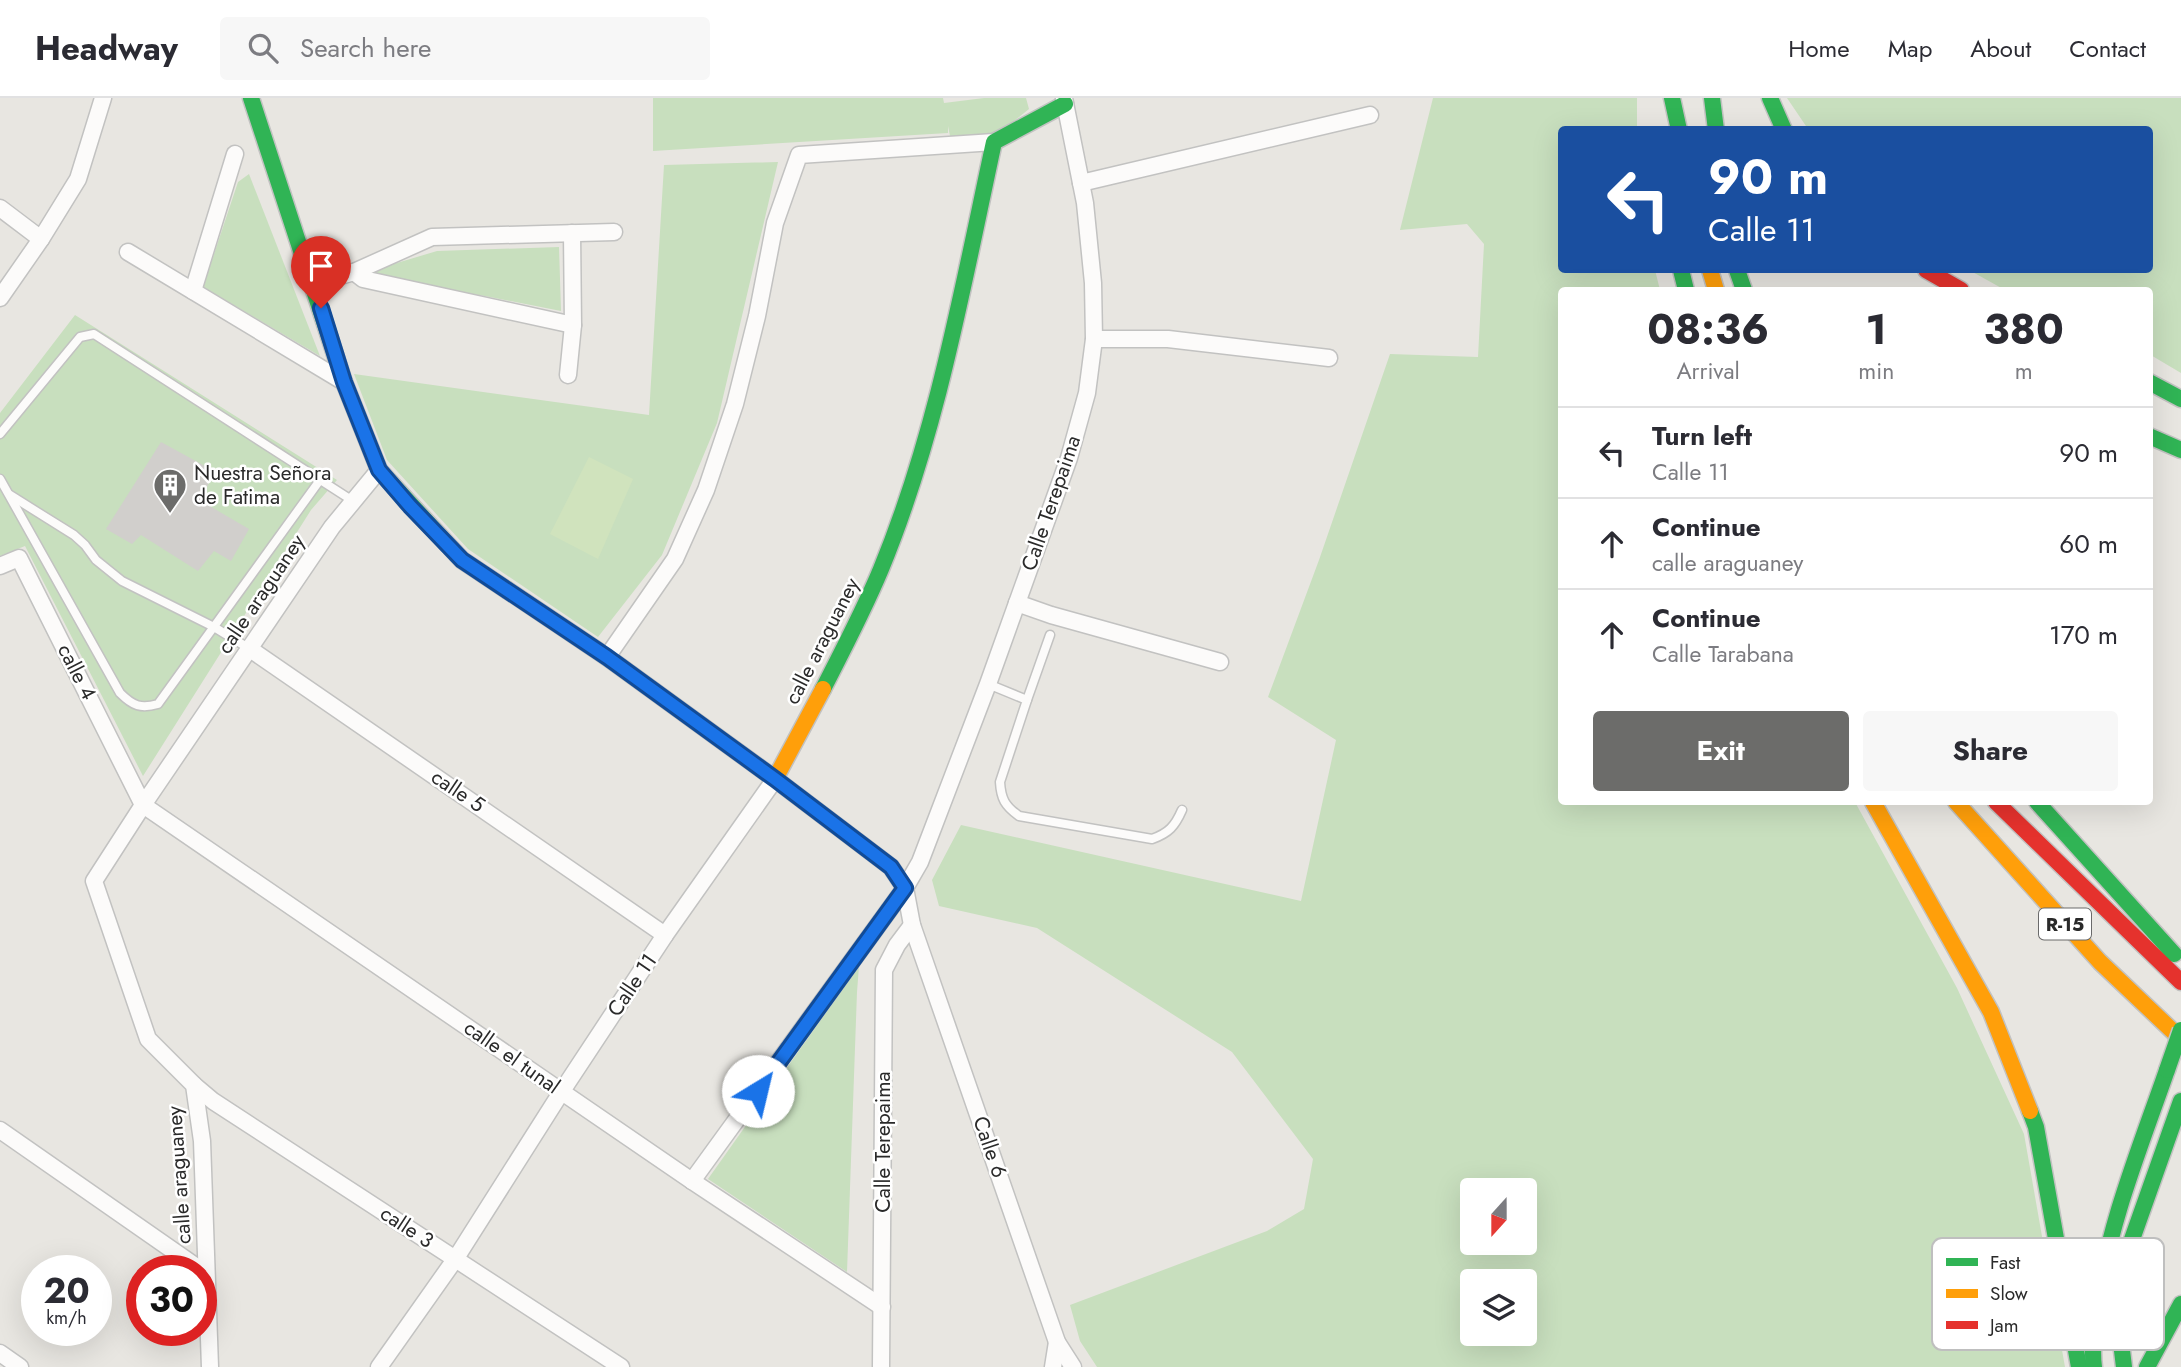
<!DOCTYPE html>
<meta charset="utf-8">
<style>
body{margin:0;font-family:Jost,sans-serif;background:#f7f7f7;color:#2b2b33;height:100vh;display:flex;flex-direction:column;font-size:26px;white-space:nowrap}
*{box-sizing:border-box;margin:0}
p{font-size:23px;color:#7c7c81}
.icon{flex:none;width:38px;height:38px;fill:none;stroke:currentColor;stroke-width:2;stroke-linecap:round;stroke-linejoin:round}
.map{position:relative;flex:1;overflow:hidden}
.drawer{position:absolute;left:1558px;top:189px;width:595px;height:518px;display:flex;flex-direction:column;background:#fff;border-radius:7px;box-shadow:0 7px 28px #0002}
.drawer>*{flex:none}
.guide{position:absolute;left:1558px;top:28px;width:595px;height:147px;border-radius:7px;box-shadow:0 7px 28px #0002;background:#1a4fa0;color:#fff;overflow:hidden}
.needle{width:46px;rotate:201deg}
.buttons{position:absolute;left:1460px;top:1080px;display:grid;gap:14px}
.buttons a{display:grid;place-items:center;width:77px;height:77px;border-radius:7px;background:#fff;box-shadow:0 7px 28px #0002;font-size:35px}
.speed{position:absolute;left:21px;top:1157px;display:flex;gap:14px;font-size:35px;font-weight:700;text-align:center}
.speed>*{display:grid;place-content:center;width:91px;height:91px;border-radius:50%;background:#fff;box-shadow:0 7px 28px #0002;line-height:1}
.speed small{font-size:18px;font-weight:400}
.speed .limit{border:10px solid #d22;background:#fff;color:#111}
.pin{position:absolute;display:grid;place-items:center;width:60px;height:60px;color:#fff;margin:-72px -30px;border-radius:50% 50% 50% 0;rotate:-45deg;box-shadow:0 0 7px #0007}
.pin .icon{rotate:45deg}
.me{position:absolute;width:77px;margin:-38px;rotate:36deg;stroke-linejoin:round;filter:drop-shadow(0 0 5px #0008)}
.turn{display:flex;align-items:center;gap:24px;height:147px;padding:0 35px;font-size:32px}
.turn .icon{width:91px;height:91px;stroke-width:2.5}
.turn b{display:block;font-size:49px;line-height:60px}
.eta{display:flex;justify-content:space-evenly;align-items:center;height:119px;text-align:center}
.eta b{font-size:42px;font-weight:700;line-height:49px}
.primary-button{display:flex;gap:14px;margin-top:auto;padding:14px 35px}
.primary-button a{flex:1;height:80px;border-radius:7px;background:#6c6c6a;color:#fff;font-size:28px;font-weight:700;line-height:80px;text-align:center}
.primary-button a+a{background:#f7f7f7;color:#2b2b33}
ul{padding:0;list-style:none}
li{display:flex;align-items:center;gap:21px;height:91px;padding:0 35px;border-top:2px solid #e1e1e2}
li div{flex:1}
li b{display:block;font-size:26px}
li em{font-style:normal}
header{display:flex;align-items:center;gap:42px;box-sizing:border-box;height:98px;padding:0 35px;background:#fff;border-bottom:2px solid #e1e1e2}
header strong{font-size:33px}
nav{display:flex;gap:38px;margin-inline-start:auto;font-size:24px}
.search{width:490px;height:63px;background:#f7f7f7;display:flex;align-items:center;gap:18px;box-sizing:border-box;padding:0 24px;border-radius:7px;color:#7c7c81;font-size:26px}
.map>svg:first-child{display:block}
.green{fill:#c8dfbe;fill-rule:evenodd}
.pitch{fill:#d0e3bd}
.building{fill:#d1cfcc}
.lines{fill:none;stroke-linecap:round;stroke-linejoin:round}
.lane-casing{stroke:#c2c2c1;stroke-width:11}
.street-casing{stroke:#c2c2c1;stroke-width:19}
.fast-casing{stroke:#c2c2c1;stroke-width:19}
.slow-casing{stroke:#c2c2c1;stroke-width:19}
.jam-casing{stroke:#c2c2c1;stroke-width:19}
.lane{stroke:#fcfbfa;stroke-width:8}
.street{stroke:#fcfbfa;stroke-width:16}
.fast{stroke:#30b455;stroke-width:16}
.slow{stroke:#ff9f0a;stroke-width:16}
.jam{stroke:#e5322d;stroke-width:16}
.fast-bridge-casing{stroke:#c4c4c2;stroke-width:19;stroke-linecap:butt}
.fast-bridge{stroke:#30b455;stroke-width:16}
.route-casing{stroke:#114b97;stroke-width:18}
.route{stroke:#1a73e8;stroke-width:12}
.labels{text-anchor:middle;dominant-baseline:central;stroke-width:5;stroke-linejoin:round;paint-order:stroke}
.shield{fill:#fff;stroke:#6a6a6a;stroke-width:2}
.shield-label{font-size:19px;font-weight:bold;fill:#2a2a2a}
.poi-label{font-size:21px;fill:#2a2a2a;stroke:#fff;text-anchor:start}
.street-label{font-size:21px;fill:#2a2a2a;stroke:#fff}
.key{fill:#fff;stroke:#bfbfbf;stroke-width:2}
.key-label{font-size:19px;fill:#2a2a2a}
</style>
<header>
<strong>Headway</strong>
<div class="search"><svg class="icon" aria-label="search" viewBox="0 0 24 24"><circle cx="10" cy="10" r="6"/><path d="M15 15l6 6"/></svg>Search here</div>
<nav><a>Home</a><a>Map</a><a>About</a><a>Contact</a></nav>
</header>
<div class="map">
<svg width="2181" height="1269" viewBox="0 0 2181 1269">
<rect width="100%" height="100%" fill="#e8e6e1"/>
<!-- green -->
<g class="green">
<polygon points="653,0 943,0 944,5 984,0 1026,0 1029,11 993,40 951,43 948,28 948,35 653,53"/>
<path d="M1433,0H1637V31L1561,32V172H1655L1660,192H1561V704H1855L1957,890L2024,1036L2065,1269H1097L1080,1243L1070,1207L1267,1133L1304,1111L1313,1061L1232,954L1037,830L939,808L932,782L961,727L1301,803L1336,642L1268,599L1319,462L1390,256L1478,259L1484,146L1467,126L1400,132ZM1472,1092H1524V1144H1472ZM1472,1183H1524V1236H1472Z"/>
<polygon points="1787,0 2181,0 2181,275 2149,256 2149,192 2005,192 1969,172 2149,172 2149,32 1808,31"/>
<polygon points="778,64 717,325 662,457 598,539 468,451 387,362 354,276 649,317 664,67"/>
<polygon points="249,76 320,258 203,189 238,84"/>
<polygon points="559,149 561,213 485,198 369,180 370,173 437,153"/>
<polygon points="75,217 337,382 311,412 143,678 25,448 0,458 0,315"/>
<polygon points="859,868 857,894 847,1174 708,1081"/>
</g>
<!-- pitch -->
<polygon class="pitch" points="589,359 633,381 598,461 550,436"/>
<!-- building -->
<polygon class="building" points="161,344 214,373 201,403 249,431 231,463 214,453 198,473 141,437 132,446 106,431"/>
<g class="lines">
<defs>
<g id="lane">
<polyline points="0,336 80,239 94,236 353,403"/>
<path d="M0,381L120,595C133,608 141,611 158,606L320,382"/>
<polyline points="10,397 74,437 85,447 96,462 122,483 214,529 250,551"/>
<path d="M988,586L1027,602L1000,684C1001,701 1005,708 1019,718L1152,741C1169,735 1175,728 1182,712"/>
<polyline points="1027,602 1050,537"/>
</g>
<g id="street">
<polyline points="1081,85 1370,17"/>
<polyline points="0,110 41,141 78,81 103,0"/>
<polyline points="128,154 344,284"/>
<polyline points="354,174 363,181 573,227"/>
<polyline points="313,186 354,174 432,139 614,134"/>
<polyline points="193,193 235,56"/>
<polyline points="0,200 41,141"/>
<polyline points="1094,241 1168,241 1329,260"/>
<polyline points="568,277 573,227 572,135"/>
<polyline points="0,468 19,460 143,707 692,1083 882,1209"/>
<polyline points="1017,505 1051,517 1220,564"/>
<polyline points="250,551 665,837"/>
<polyline points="607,559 675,461 706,392 735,306 757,218 775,125 799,57 994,44"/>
<polyline points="194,987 213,1003 621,1269"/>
<polyline points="0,1032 201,1172"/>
<polyline points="692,1083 905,790 920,764 988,586 1069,360 1087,295 1094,241 1093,185 1085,105 1064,0"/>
<polyline points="0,1255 20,1269"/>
<polyline points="210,1269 202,1043 194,987 148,941 94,783 143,707 332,429 379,372"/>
<polyline points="379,1269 456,1160 562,993 665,837 775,681 891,769 905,790 912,827 1057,1244 1073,1269"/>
<polyline points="881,1269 884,872 897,847 912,827"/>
<polyline points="1053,1269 1057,1244"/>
</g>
<g id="fast">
<polyline points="251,0 344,284 379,372 462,462 507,492"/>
<polyline points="1672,0 1679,32"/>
<polyline points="1712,0 1716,32"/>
<polyline points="1770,0 1784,32"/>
<polyline points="1681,172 1686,192"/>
<polyline points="1737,172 1744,192"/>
<polyline points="2149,284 2181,301"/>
<polyline points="2149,338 2181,352"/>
<path d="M823,591C843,552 864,512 881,471C937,335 963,187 994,44L1065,6"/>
<polyline points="2037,704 2174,856"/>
<polyline points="2030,1013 2036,1029 2079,1269"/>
<path d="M2094,1269C2091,1249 2095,1230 2097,1210C2108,1127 2140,1050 2167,972"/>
<polyline points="2124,1269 2120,1236 2130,1147 2181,1003"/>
<polyline points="2147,1269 2181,1206"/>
</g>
<g id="slow">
<polyline points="1710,172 1716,192"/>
<polyline points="507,492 607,559 775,681 823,591"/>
<polyline points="1873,704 1991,914 2030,1013"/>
<polyline points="1956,704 2100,864 2181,941"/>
</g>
<g id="jam">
<polyline points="1926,172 1961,192"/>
<polyline points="1996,704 2181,884"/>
</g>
</defs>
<!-- lane casing -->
<use href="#lane" class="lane-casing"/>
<!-- street casing -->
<use href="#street" class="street-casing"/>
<!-- fast casing -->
<use href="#fast" class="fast-casing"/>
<!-- slow casing -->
<use href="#slow" class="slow-casing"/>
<!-- jam casing -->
<use href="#jam" class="jam-casing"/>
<!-- lane -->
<use href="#lane" class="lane"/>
<!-- street -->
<use href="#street" class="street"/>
<!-- fast -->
<use href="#fast" class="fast"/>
<!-- slow -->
<use href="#slow" class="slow"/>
<!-- jam -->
<use href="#jam" class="jam"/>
<defs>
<polyline id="fast-bridge" points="2167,972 2181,932"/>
</defs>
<!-- fast-bridge casing -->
<use href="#fast-bridge" class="fast-bridge-casing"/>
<!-- fast-bridge -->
<use href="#fast-bridge" class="fast-bridge"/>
</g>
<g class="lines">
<defs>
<polyline id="route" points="321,210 344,284 379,372 410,408 462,462 607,559 775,681 891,769 905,790 758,993"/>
</defs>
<!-- route casing -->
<use href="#route" class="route-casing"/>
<!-- route -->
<use href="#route" class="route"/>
</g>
<!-- icons -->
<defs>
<symbol id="building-pin" viewBox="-11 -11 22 30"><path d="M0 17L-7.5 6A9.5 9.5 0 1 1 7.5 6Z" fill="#6c6c6a" stroke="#fff"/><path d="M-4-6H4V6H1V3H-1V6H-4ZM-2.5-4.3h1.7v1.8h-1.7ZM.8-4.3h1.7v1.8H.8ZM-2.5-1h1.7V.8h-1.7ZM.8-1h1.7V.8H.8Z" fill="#fff"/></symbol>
</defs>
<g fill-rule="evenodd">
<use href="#building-pin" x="151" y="368" width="38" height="52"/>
</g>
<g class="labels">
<!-- shield labels -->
<rect class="shield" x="2039" y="810.5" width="52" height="31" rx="5"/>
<g class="shield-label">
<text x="2065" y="826">R-15</text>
</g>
<!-- poi labels -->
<g class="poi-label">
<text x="194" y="375">Nuestra Señora<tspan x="194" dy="24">de Fatima</tspan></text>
</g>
<!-- street labels -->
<g class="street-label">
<text transform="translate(1051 405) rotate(-71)">Calle Terepaima</text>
<text transform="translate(261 496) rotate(-56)">calle araguaney</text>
<text transform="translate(822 543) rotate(-63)">calle araguaney</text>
<text transform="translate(77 574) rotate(63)">calle 4</text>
<text transform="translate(458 693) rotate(34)">calle 5</text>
<text transform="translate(632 887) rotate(-56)">Calle 11</text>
<text transform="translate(512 959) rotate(35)">calle el tunal</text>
<text transform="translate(883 1044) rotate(-90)">Calle Terepaima</text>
<text transform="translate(990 1049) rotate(71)">Calle 6</text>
<text transform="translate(179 1077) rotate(-94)">calle araguaney</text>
<text transform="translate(407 1129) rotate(33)">calle 3</text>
</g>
</g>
<!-- legend -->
<rect x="1932" y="1140" width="232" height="112" rx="10" class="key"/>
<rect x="1946" y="1160" width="32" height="8" fill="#30b455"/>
<rect x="1946" y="1191" width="32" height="9" fill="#ff9f0a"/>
<rect x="1946" y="1223" width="32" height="8" fill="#e5322d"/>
<g class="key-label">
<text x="1990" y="1171">Fast</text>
<text x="1990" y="1202">Slow</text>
<text x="1990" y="1234">Jam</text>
</g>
</svg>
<div class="buttons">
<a><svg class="needle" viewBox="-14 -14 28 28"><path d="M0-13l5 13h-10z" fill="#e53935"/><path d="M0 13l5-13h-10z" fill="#7c7c81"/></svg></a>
<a><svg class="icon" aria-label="layers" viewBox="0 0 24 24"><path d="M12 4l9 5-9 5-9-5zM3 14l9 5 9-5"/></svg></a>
</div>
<div class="speed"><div>20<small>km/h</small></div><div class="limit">30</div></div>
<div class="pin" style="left:321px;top:210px;background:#d93025"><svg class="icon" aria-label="arrive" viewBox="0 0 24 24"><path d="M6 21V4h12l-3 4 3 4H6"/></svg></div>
<svg class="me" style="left:758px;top:993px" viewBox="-20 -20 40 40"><circle r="19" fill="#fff"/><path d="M0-13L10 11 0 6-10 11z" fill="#1a73e8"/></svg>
<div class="guide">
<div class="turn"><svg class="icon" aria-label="left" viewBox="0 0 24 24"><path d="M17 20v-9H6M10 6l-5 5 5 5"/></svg><div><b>90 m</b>Calle 11</div></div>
</div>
<section class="drawer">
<div class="eta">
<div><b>08:36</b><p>Arrival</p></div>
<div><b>1</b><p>min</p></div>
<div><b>380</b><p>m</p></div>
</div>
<ul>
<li><svg class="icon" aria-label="left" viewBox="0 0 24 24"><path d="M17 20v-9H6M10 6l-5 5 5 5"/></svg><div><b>Turn left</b><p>Calle 11</p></div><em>90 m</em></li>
<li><svg class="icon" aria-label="ahead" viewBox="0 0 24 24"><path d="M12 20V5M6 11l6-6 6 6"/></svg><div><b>Continue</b><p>calle araguaney</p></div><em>60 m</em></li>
<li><svg class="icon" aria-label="ahead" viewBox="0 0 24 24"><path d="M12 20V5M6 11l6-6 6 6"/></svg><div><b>Continue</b><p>Calle Tarabana</p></div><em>170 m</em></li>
</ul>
<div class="primary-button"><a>Exit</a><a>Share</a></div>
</section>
</div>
